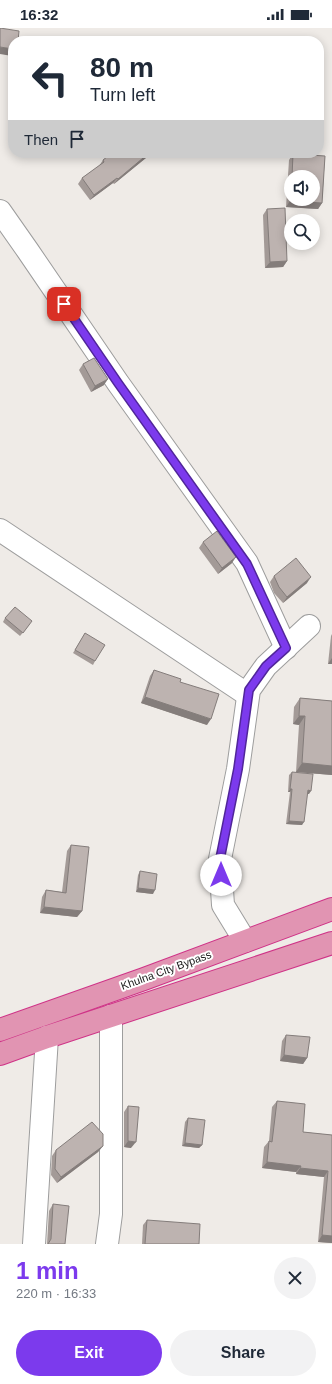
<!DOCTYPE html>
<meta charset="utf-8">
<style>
body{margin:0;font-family:Arial,sans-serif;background:#f2f2f3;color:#1f2937;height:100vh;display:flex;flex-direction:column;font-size:15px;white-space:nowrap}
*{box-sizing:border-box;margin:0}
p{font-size:13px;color:#747a83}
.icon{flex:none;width:22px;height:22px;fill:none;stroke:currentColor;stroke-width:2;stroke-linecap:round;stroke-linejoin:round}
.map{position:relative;height:1216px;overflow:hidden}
.panel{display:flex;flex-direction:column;background:#fff;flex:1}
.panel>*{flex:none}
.banner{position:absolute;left:8px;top:8px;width:316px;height:122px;border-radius:16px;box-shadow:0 2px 10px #0003;background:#fff;color:#1f2937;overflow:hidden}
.fabs{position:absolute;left:284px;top:142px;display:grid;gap:8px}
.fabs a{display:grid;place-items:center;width:36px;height:36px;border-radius:50%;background:#fff;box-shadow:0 2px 10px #0003;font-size:20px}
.pin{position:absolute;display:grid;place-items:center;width:34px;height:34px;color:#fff;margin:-17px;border-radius:8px;box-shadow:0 2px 6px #0006}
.me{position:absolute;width:44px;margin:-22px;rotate:0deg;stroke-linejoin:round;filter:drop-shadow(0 0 3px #0008)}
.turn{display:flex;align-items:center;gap:14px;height:84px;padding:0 16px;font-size:18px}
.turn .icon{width:52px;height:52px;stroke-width:2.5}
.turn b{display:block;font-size:28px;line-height:34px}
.then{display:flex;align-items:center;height:38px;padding:0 16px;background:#0003;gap:8px;font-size:15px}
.round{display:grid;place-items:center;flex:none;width:42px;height:42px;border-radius:21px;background:#f2f2f3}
.headline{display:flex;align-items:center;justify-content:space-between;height:68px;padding:0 16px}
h1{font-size:24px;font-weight:700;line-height:30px;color:#7c3aed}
.action{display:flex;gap:8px;margin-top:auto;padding:8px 16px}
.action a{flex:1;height:46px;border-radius:24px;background:#7c3aed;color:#fff;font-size:16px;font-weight:700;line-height:46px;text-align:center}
.action a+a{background:#f2f2f3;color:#1f2937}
.status{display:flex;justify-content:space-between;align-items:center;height:28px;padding:0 20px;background:#fff;direction:ltr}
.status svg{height:11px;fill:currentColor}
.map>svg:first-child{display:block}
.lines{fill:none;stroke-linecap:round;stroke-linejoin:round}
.minor-casing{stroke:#9d9d9d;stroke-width:24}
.highway-casing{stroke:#cf3287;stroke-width:24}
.minor{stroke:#fff;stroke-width:22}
.highway{stroke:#e194b2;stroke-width:22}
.wall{fill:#a39a97;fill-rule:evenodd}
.shaded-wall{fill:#847d7b}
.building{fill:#bdb3b0;stroke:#847d7b}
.route-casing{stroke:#51269a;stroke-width:10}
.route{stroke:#7c3aed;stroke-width:7}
.labels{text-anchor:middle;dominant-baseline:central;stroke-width:4;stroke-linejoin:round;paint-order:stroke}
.street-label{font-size:11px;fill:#202020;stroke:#fff}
</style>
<div class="status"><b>16:32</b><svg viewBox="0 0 49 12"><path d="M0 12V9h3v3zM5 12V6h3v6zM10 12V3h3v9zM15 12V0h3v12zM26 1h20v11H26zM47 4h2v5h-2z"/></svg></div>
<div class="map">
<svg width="332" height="1216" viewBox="0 0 332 1216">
<rect width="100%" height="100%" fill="#efebe7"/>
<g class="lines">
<defs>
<g id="minor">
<polyline points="0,183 28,223 118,355 247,535 286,620"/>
<polyline points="0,502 248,667"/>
<polyline points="245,913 223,877 220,831 238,741 249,662 266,638 309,598"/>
<polyline points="34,1216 47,1009"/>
<polyline points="107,1216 111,1186 111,988"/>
</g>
<g id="highway">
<polyline points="0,1002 144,951 332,881"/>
<polyline points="0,1026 47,1009 332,915"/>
</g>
</defs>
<!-- minor casing -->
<use href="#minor" class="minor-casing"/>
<!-- highway casing -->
<use href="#highway" class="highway-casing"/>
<!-- minor -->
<use href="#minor" class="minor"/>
<!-- highway -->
<use href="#highway" class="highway"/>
</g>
<!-- wall -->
<g class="wall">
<polygon points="152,125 114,156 113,155 90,172 78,156 82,150 99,138 103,132"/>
<path d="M293,126L325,128L322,175L318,181L286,179L289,132ZM291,149H313V171H291Z"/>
<polygon points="267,181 287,233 283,239 265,240 263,187"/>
<polygon points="83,336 104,357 91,364 79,342"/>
<polygon points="203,514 232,535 218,546 199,520"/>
<polygon points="274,548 307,555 283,575 274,565 270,554"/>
<polygon points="5,590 30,596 20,608 3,594"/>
<polygon points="85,605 95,633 93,637 73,625"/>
<polygon points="332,606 332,636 328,636 331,608"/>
<polygon points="154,642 180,654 207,697 141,675 150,648"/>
<polygon points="300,670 332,673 332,747 296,744 299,697 293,696 294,679"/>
<polygon points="292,744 309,766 307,766 302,797 286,796 290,764 288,764 289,747"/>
<polygon points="71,817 82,883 77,889 40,885 42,869 46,862 62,864 67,823"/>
<polygon points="140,843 153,866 136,864 138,847"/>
<polygon points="286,1007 307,1030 303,1036 280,1033 282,1013"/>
<polygon points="277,1073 303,1104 332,1107 332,1215 318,1214 324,1149 296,1146 296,1144 262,1140 264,1119 269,1113 272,1079"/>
<polygon points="128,1078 131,1120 124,1119 124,1084"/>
<polygon points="188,1090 202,1117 199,1120 182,1118 185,1094"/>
<polygon points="103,1118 98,1124 57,1155 51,1147 52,1128 56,1122"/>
<polygon points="53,1176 65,1216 47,1216 49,1183"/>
<polygon points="147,1192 199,1216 142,1216 143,1197"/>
</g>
<!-- shaded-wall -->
<g class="shaded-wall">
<polygon points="0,19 13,21 13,26 12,28 0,26"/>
<polygon points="149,125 152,125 114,156 118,151"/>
<polygon points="117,150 113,155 90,172 94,167"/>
<polygon points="290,173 322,175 318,181 286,179"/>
<polygon points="287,233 283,239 265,240 270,234"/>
<polygon points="108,351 104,357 91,364 95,358"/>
<polygon points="236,529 232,535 218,546 222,540"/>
<polygon points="311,549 307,555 283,575 287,569"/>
<polygon points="332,630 332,636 328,636"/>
<polygon points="145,669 211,691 207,697 141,675"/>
<polygon points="299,688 305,688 299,697 293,696"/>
<polygon points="302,735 332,738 332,747 296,744"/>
<polygon points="290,761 292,761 290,764 288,764"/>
<polygon points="308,762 311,763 309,766 305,766"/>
<polygon points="289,793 304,794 302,797 286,796"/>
<polygon points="138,860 155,862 153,866 136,864"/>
<polygon points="44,879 82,883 77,889 40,885"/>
<polygon points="284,1027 307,1030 303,1036 280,1033"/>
<polygon points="128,1113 136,1114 131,1120 124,1119"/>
<polygon points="185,1115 202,1117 199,1120 182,1118"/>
<polygon points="103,1118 98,1124 57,1155 61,1149"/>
<polygon points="267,1134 301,1138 296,1144 262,1140"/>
<polygon points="300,1140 328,1143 324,1149 296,1146"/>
<polygon points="322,1207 332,1208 332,1215 318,1214"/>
</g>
<!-- building -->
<g class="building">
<polygon points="0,0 19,3 18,13 13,13 13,21 0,19"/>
<polygon points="112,125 149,125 118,151 117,150 94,167 82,150 104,134 103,132"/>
<polygon points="293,126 325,128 322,175 290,173 291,162 291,171 313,171 313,149 292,149"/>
<polygon points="285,180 287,233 270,234 267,181"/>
<polygon points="94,330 108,351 95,358 83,336"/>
<polygon points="217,503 236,529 222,540 203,514"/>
<polygon points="296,530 311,549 287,569 279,559 274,548"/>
<polygon points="15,579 32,593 23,605 5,590"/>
<polygon points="85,605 105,617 95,633 75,622"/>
<polygon points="154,642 181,651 180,654 219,666 211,691 145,669"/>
<polygon points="300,670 332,673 332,738 302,735 305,688 299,688"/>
<polygon points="292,744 313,746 311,763 308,762 304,794 289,793 292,761 290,761"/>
<polygon points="71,817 89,819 82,883 44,879 46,862 66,865"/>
<polygon points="140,843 157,846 155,862 138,860"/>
<polygon points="286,1007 310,1009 307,1030 284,1027"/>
<polygon points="277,1073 305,1076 303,1104 332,1107 332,1208 322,1207 328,1143 300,1140 301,1138 267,1134 269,1113 272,1114"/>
<polygon points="128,1078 139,1079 136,1114 128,1113"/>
<polygon points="188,1090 205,1092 202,1117 185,1115"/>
<polygon points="92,1094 103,1106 103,1118 61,1149 55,1141 56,1122"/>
<polygon points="53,1176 69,1178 65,1216 48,1216 51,1211"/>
<polygon points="147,1192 200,1196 199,1216 145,1216"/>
</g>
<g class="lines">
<defs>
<polyline id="route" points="64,276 118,355 247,536 286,620 266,638 249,662 238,741 220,831 221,847"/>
</defs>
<!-- route casing -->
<use href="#route" class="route-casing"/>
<!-- route -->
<use href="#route" class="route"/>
</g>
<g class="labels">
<!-- street labels -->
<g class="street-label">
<text transform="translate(166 942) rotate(-20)">Khulna City Bypass</text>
</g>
</g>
</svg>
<div class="fabs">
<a><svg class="icon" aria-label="sound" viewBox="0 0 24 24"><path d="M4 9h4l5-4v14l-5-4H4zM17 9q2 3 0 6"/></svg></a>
<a><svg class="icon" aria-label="search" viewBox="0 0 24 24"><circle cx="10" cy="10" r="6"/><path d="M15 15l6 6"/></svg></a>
</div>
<div class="pin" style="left:64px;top:276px;background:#d93025"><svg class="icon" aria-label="arrive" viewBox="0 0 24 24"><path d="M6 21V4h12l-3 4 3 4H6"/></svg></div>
<svg class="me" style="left:221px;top:847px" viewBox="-20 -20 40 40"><circle r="19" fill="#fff"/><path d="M0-13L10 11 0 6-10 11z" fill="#7c3aed"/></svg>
<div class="banner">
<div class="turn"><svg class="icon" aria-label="left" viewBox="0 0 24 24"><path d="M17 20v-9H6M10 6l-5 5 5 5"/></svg><div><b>80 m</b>Turn left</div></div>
<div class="then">Then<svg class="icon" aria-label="arrive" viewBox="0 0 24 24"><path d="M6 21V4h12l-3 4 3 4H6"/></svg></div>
</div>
</div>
<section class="panel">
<div class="headline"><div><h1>1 min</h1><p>220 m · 16:33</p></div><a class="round"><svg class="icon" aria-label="close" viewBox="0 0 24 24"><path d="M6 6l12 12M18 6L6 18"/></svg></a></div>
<div class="action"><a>Exit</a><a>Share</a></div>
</section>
